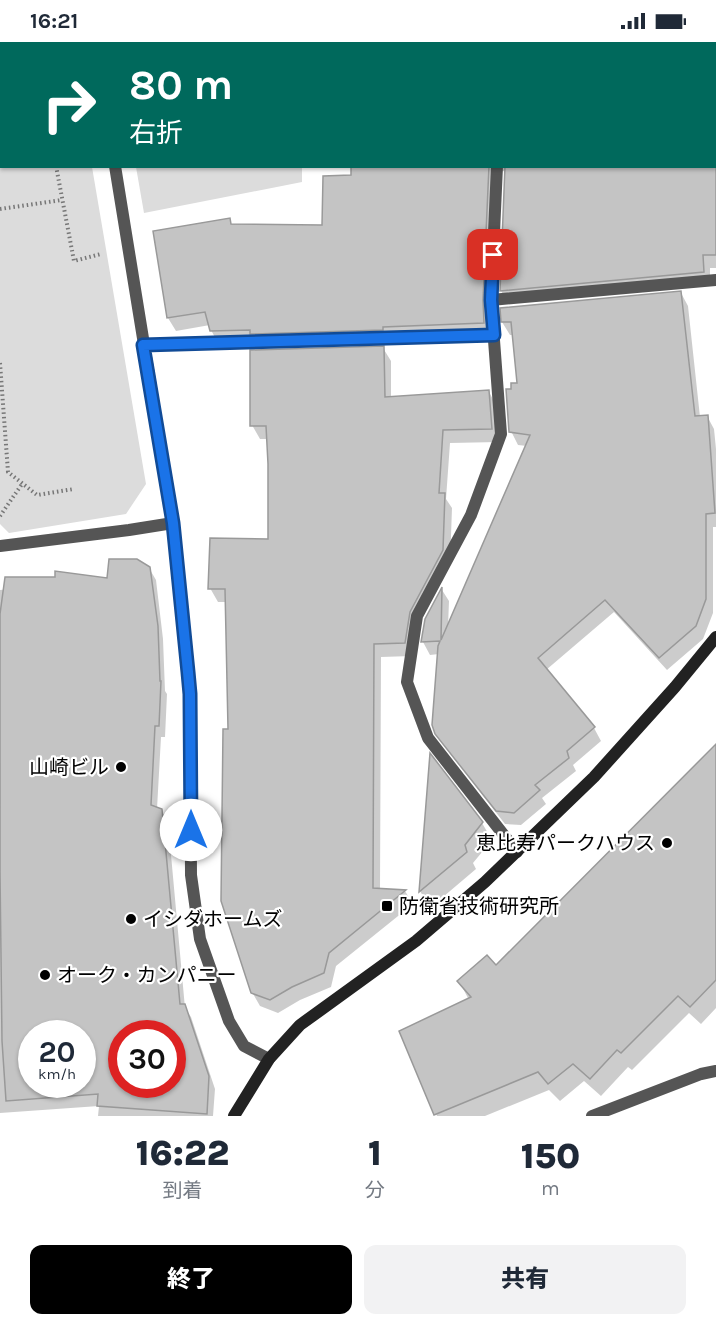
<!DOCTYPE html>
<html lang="ja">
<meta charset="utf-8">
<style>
body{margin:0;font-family:Karla,"Noto Sans JP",sans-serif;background:#f2f2f3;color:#1f2937;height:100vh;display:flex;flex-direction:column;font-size:22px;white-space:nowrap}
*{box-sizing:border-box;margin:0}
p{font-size:20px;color:#747a83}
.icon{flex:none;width:33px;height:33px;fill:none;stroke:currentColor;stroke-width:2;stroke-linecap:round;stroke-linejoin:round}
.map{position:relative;height:1074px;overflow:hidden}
.details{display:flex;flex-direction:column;background:#fff;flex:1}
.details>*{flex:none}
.hud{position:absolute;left:0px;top:0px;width:717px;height:126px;box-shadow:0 2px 4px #0004;background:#00695c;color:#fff;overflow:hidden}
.speed{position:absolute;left:18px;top:978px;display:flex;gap:12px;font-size:30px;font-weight:700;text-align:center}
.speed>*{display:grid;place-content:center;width:78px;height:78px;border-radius:50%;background:#fff;box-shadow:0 2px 4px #0004;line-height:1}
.speed small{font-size:15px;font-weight:400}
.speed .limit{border:9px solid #d22;background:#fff;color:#111}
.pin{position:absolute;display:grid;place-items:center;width:51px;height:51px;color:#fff;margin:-26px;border-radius:12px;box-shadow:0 3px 9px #0006}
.me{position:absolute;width:66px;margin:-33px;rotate:0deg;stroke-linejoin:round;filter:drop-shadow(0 0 4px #0008)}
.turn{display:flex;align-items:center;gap:21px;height:126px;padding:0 30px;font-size:27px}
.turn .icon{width:78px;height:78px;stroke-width:2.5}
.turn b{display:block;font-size:42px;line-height:51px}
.eta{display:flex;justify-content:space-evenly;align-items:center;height:102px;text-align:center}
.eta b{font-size:36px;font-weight:800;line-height:42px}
.action{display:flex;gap:12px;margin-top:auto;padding:12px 30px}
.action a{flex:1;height:69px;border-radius:12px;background:#000;color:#fff;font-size:24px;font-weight:800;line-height:69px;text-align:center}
.action a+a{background:#f2f2f3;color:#1f2937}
.status{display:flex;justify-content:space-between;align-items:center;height:42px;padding:0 30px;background:#fff;direction:ltr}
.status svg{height:16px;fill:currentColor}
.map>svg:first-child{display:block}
.green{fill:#dcdcdc}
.shadow{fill:#0003;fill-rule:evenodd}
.building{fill:#c4c4c4;stroke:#999;stroke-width:1.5;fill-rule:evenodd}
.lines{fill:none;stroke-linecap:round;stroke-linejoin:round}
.path{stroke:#777;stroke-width:4;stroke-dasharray:1.5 3;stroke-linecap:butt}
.lane{stroke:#555;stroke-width:12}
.street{stroke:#555;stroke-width:12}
.secondary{stroke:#222;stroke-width:12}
.route-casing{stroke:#114b97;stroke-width:15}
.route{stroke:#1a73e8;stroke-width:10}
.poi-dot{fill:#000;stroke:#fff;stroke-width:2}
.labels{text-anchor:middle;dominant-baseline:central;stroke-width:4.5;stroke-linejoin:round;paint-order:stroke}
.poi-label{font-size:20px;fill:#000;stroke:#fff;text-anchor:start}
</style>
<div class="status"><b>16:21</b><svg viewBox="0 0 49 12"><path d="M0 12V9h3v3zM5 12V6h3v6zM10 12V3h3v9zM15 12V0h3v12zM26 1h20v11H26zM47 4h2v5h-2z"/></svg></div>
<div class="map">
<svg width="716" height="1074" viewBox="0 0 716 1074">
<rect width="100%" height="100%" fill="#fff"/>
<!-- green -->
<g class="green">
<polygon points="115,0 374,0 374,1 115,2"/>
<polygon points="1,36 2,124 92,125 146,442 126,472 9,491 0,482 0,37"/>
<polygon points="136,125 302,125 302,140 144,171"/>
</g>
<!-- shadow -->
<g class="shadow">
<polygon points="0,0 33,0 31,2 2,2 2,9 0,10"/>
<polygon points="390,0 716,0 716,15 716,2 391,2"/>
<polygon points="716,104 716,226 710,226 710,243 509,261 501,249 507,128 500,130 491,293 218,301 211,288 210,283 176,289 168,276 155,190 229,178 232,184 323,185 353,134 353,124 716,124"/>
<polygon points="681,251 688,264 700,375 707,374 714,387 716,407 716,485 713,485 713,571 703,597 667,628 614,570 546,628 594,686 601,699 573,723 576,729 542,756 546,762 521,783 505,782 445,705 437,691 439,612 430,613 423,600 426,577 442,548 449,559 448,585 527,404 518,403 511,389 513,349 519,343 514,293 510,293 502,280"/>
<polygon points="383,306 391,319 391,356 489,350 496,363 499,400 450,401 446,457 452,466 450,522 417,585 412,614 381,615 380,848 405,849 413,862 336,924 331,945 300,958 278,971 260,964 252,950 229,688 227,560 218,560 210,546 269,499 268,397 260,397 252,383"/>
<path d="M149,526L156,538L163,597L165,649L167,652L165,695H161L157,767L161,768L168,780L185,966L191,975L215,1047L213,1074H98L99,1064L0,1071V548L108,538ZM32,992H82V1042H32ZM122,992H172V1042H122Z"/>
<polygon points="716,705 716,966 701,982 689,971 632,1028 628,1025 601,1054 584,1039 560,1059 549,1048 485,1074 437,1074 401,989 469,958 459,939 496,925"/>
<polygon points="431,715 482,781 492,798 473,821 476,827 430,866 420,849"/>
</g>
<!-- building -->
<g class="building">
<polygon points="351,124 489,124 483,258 484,281 383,285 383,288 250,292 250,288 210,289 205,270 167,276 153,189 230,176 231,182 322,183 323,134 351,133"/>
<polygon points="505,124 716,124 716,213 703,213 704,230 500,249"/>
<polygon points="681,249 695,374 708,373 715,471 706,472 706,557 696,584 659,616 605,558 538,616 595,685 567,709 569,716 535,743 540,748 514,771 496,769 435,692 432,683 438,604 440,599 421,600 425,577 442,545 441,598 530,393 509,390 506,347 511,347 511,341 517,341 511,280 501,280 500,266"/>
<polygon points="384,304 385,355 489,348 492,387 443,388 439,451 445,451 443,508 410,570 405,601 374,602 373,846 406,848 329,911 324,931 292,945 270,958 251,951 221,859 223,687 228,687 225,547 208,547 210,496 268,497 268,422 266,384 250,384 250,308"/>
<path d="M109,517H137L150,525L158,584L160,639H161L159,684H155L151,763L162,767L180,962H185L209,1034L207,1072L97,1064L98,1052L6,1059L2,999L0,829V572L5,535H55V529L107,536ZM32,992H82V1042H32ZM122,992H172V1042H122Z"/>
<polygon points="716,702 716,938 690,965 678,954 621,1011 617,1008 590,1037 573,1022 548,1042 538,1030 434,1073 399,989 471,955 457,939 487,913 496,923"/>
<polygon points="430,711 483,780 465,803 467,810 419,850"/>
</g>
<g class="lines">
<!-- path -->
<g class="path">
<polyline points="0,63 2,62"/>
<polyline points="56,124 74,219 101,212"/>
<polyline points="0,167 62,158"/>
<polyline points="0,321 8,430 37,453 74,447"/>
<polyline points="0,474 22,442"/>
</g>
<!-- lane -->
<g class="lane">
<polyline points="498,0 498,2"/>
<polyline points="56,2 60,0"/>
<polyline points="0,23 2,23"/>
<polyline points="497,124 491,258 501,392 471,473 417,574 407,640 428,696 517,810"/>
<polyline points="491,258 716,238"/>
<polyline points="143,303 494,293"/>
<polyline points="592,1074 701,1032 716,1029"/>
</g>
<!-- street -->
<g class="street">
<polyline points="95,0 95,2"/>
<polyline points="115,124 173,481 190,652 191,833 200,897 229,979 244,1004 269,1017"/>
<polyline points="0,504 129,488 173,481"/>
</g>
<!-- secondary -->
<polyline class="secondary" points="234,1074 269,1017 300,983 416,899 485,840 594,735 675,645 716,595"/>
</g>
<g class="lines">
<defs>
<polyline id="route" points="191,788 190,652 188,630 173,481 143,303 494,293 491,258 493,213"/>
</defs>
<!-- route casing -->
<use href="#route" class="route-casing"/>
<!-- route -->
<use href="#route" class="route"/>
</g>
<!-- markers -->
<g class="poi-dot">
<circle cx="121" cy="725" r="6"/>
<circle cx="667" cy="801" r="6"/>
<rect x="381" y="858" width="12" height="12" rx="3"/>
<circle cx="131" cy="877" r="6"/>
<circle cx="45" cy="933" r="6"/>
</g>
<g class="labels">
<!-- poi labels -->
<g class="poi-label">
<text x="109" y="725" text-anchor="end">山崎ビル</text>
<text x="655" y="801" text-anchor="end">恵比寿パークハウス</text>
<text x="399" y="864">防衛省技術研究所</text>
<text x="143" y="877">イシダホームズ</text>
<text x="57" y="933">オーク・カンパニー</text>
</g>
</g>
</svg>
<div class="speed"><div>20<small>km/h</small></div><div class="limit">30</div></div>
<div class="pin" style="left:493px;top:213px;background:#d93025"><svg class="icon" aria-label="arrive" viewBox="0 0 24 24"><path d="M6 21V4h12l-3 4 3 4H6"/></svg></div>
<svg class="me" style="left:191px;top:788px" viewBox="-20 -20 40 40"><circle r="19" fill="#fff"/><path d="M0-13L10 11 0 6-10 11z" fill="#1a73e8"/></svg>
<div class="hud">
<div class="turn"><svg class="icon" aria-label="right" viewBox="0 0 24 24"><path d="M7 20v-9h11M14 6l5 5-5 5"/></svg><div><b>80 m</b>右折</div></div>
</div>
</div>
<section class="details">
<div class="eta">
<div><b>16:22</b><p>到着</p></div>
<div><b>1</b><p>分</p></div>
<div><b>150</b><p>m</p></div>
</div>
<div class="action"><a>終了</a><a>共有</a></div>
</section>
